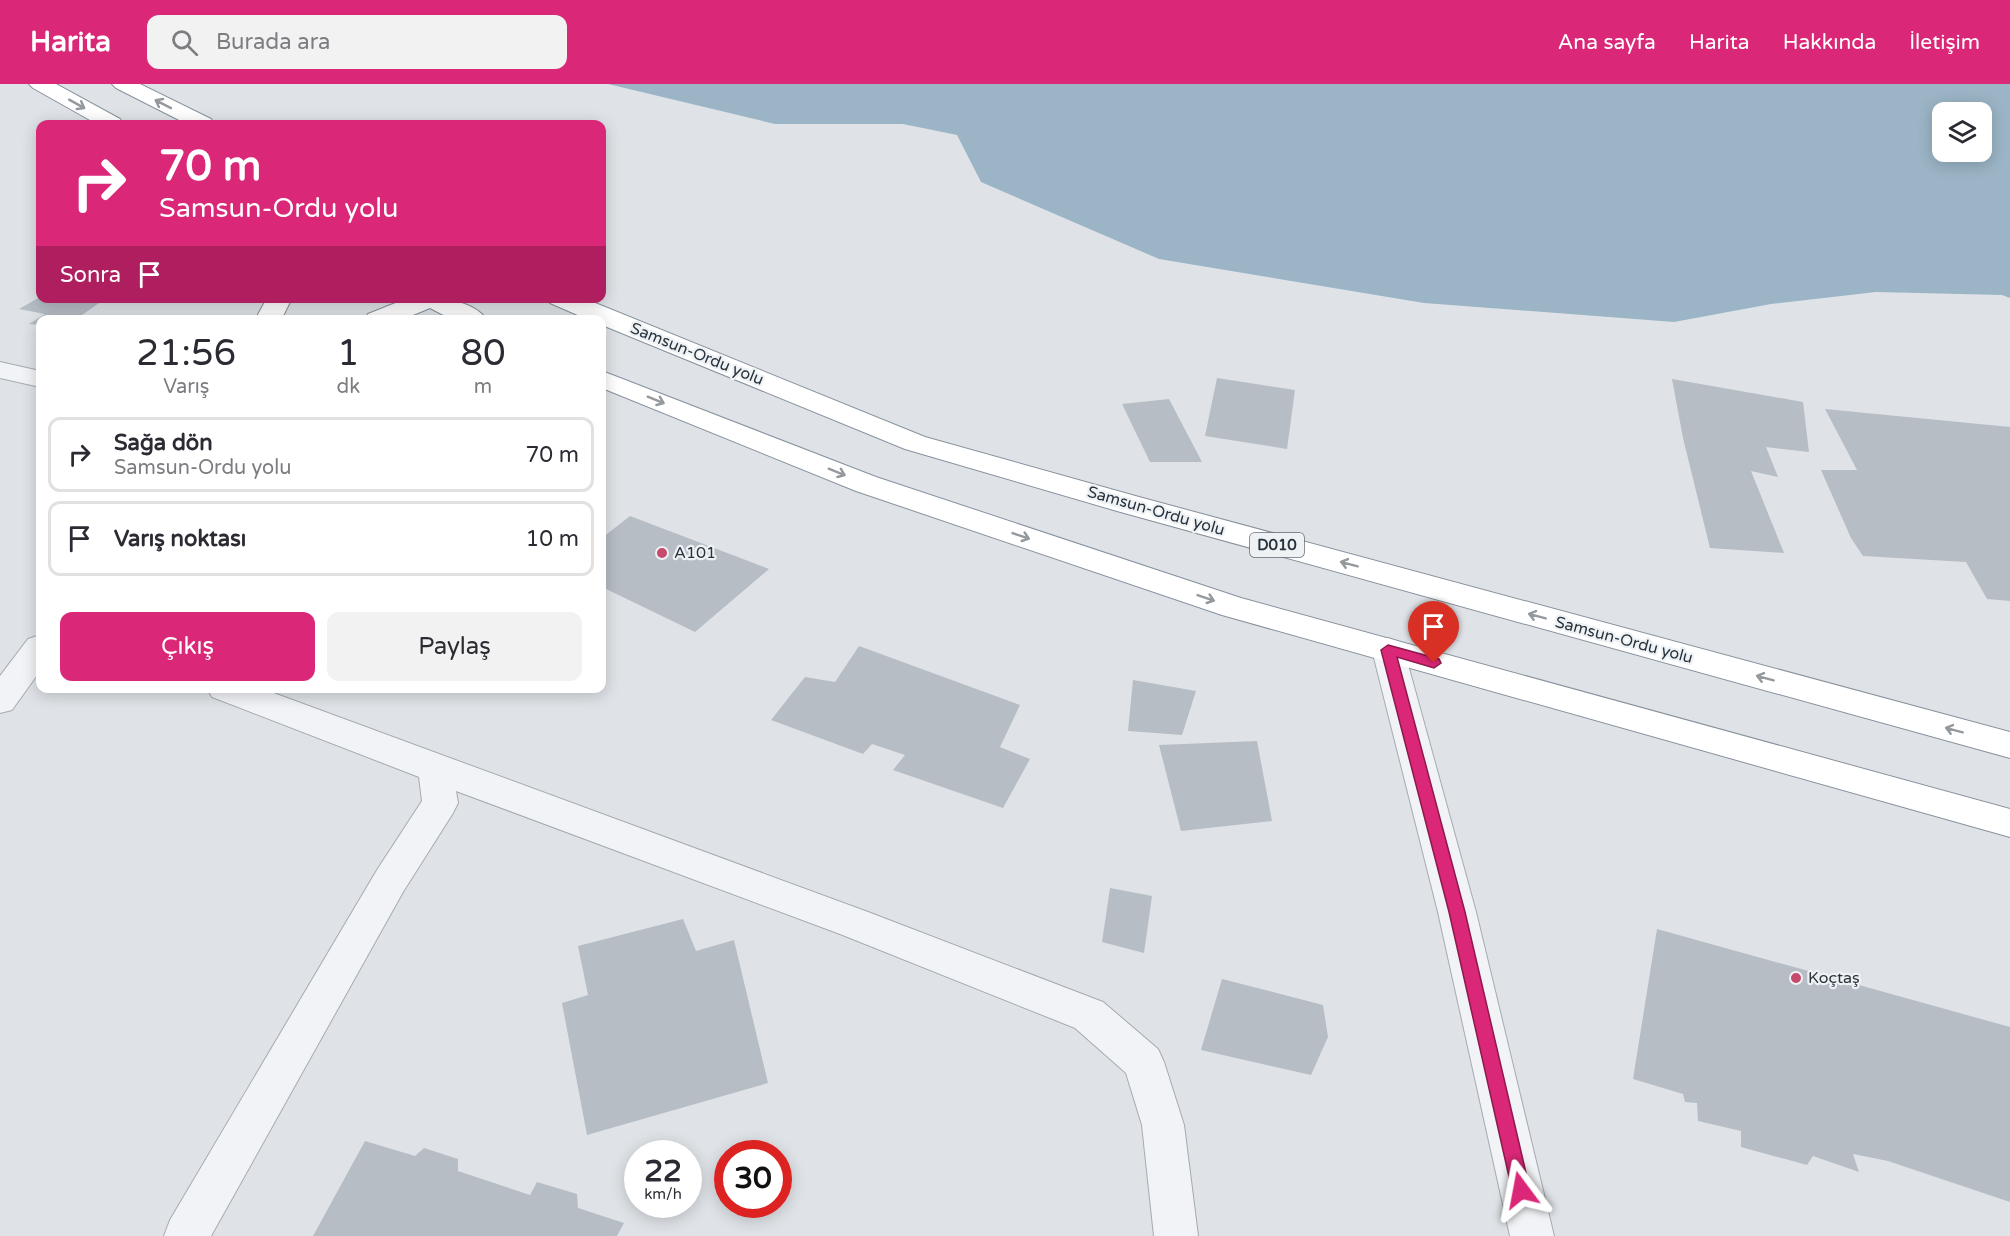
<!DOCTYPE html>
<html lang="tr">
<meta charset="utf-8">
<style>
body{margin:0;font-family:"Varela Round",sans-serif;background:#f2f2f3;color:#2b2b33;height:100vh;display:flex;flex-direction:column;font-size:22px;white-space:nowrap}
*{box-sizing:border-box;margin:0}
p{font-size:20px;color:#7c7c81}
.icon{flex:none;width:33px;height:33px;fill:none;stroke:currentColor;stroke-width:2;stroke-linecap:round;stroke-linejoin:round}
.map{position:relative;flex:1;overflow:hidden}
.drawer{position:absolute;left:36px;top:231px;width:570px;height:378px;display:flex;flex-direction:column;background:#fff;border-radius:12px;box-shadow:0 3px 15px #0003}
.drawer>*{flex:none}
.top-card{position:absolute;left:36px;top:36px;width:570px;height:183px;border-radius:12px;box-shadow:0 3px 15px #0003;background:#db2777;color:#fff;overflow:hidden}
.buttons{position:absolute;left:1932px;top:18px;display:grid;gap:12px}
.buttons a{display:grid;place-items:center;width:60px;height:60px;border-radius:12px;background:#fff;box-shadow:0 3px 15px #0003;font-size:30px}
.speed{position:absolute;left:624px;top:1056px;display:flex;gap:12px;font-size:30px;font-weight:700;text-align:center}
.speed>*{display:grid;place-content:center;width:78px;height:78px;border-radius:50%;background:#fff;box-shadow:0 3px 15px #0003;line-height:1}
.speed small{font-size:15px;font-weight:400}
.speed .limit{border:9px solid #d22;background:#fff;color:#111}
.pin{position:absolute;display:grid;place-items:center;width:51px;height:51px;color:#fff;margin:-62px -26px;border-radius:50% 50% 50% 0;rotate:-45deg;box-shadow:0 0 6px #0007}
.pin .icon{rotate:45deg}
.me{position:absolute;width:66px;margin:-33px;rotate:347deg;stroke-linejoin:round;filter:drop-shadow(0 0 4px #0008)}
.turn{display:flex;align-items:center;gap:21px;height:126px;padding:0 24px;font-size:27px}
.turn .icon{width:78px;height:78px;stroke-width:2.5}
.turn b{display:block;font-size:42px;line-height:51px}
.then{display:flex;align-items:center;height:57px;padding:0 24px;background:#0003;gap:12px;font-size:22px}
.eta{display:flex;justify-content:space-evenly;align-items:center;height:102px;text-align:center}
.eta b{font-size:36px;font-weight:600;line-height:42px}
.primary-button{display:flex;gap:12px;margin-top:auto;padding:12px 24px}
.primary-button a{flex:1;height:69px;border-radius:12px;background:#db2777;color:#fff;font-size:24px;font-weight:600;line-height:69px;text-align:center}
.primary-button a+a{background:#f2f2f3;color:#2b2b33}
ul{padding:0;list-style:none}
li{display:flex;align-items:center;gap:18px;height:75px;margin:0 12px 9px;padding:0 12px;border:3px solid #e1e1e2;border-radius:12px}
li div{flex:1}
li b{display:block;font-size:22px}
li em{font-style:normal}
header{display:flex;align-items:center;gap:36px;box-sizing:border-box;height:84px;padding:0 30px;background:#db2777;color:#fff}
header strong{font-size:28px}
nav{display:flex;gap:33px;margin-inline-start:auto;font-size:21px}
.search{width:420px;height:54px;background:#f2f2f3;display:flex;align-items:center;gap:15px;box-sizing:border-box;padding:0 21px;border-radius:12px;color:#7c7c81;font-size:22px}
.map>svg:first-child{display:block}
.water{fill:#9bb5c6;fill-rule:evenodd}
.building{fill:#b6bdc4}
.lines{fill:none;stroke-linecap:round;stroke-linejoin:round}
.minor-casing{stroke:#a4abb1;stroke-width:2}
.highway-casing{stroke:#87929d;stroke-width:2}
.minor{fill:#f1f3f6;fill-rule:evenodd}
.highway{fill:#fff;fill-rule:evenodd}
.oneway{stroke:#94999e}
.route{fill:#db2777;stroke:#8e194d;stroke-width:1.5}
.poi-dot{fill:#c7496c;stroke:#eef2f5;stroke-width:2}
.labels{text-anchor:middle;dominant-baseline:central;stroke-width:4.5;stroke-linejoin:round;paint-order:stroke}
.shield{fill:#eef2f5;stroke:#636c74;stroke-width:1.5}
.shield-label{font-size:15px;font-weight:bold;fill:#28333d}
.street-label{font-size:16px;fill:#28333d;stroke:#eef2f5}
.poi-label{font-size:16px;fill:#28333d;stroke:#eef2f5;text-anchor:start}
</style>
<header>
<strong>Harita</strong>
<div class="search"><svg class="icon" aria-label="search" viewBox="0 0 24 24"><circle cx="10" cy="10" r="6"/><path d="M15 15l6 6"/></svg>Burada ara</div>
<nav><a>Ana sayfa</a><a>Harita</a><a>Hakkında</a><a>İletişim</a></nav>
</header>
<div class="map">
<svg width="2010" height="1152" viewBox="0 0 2010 1152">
<rect width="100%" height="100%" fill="#dfe3e7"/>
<!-- water -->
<path class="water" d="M608,0H2010V214L2002,211L1876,208L1771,220L1674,238L1424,219L1159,175L981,98L957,51L903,40H775ZM1942,28H1982V68H1942Z"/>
<!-- building -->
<g class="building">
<polygon points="40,213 40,214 106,214 75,236 40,236 40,241 29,240 45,230 19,225"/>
<polygon points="1217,294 1295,306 1287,365 1205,352"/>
<polygon points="1672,295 1803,318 1809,368 1766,363 1778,393 1751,387 1784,469 1710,464 1683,354"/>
<polygon points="1169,315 1202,378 1150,378 1122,320"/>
<polygon points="1825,325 2010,343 2010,517 1987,515 1966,478 1863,472 1851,454 1821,386 1857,386"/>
<polygon points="630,432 769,485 695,548 602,503 602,454"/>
<polygon points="859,562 1020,621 1000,663 1030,675 1003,724 893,686 905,671 872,660 863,670 771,636 805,593 835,598"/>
<polygon points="1133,596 1196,607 1182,651 1128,647"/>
<polygon points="1257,657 1272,737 1181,747 1159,661"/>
<polygon points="1110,804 1152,812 1144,869 1102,858"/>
<polygon points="683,835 696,867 734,856 768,999 587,1051 562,919 588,911 578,862"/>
<polygon points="1657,845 2010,943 2010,1118 1888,1077 1853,1070 1859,1088 1813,1072 1807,1081 1741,1063 1741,1047 1698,1037 1697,1019 1685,1018 1683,1010 1633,995"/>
<polygon points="1222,895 1323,921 1328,953 1311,991 1201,966"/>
<polygon points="365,1057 415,1072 424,1064 458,1075 458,1087 530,1111 537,1098 577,1110 578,1124 624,1139 617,1152 313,1152"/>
</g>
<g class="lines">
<defs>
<g id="minor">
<polygon points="0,278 40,287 40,303 0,294"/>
<polygon points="40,551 40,587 12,626 0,629 0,592 28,555"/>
<polygon points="1388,554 1400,558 1404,566 1476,828 1554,1152 1510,1152 1438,828 1372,566 1376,558"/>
<polygon points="207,604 260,604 868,828 1103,918 1158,965 1164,978 1184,1041 1198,1152 1154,1152 1142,1041 1126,989 1075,944 840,850 456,707 458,719 453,729 403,808 211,1152 164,1152 170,1136 377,786 422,717 419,693 212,613"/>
</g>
<g id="highway">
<polygon points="29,0 56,0 120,35 123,40 97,40 33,4"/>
<polygon points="112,0 140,0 211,35 214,40 187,40 116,4"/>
<polygon points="267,214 292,214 281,236 255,236"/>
<path d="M408,214C433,214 471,213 487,236H453L430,224L401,236H364L368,230Z"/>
<polygon points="547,214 583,214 925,353 1139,413 2010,648 2010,674 1117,427 905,365 602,241 602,236 589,236 550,219"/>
<polygon points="602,287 876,393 1241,514 2010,725 2010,753 1222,531 856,407 602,304"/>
</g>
</defs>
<!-- minor casing -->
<use href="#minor" class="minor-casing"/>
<!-- highway casing -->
<use href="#highway" class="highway-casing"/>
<!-- minor -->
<use href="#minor" class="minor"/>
<!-- highway -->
<use href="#highway" class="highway"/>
</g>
<!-- one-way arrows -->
<defs><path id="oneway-shaft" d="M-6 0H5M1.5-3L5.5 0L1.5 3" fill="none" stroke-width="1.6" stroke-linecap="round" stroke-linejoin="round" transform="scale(1.5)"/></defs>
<g class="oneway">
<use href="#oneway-shaft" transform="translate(77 20) rotate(29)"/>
<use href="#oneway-shaft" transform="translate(163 20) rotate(-153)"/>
<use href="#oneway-shaft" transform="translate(656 316) rotate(22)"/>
<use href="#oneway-shaft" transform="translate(837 388) rotate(22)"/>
<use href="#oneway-shaft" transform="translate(1021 452) rotate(19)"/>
<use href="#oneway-shaft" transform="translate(1349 480) rotate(-165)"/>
<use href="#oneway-shaft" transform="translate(1206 514) rotate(19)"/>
<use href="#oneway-shaft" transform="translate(1537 532) rotate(-165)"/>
<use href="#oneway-shaft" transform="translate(1765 594) rotate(-165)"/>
<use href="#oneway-shaft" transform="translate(1954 646) rotate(-165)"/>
</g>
<!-- route -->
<polygon class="route" points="1388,561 1439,575 1441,579 1434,584 1397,573 1465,828 1530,1106 1527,1112 1521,1114 1515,1112 1512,1106 1449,828 1381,566"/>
<!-- markers -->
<g class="poi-dot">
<circle cx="662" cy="469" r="6"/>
<circle cx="1796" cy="894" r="6"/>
</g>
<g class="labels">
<!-- shield labels -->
<rect class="shield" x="1250" y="449" width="54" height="24" rx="4.5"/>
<g class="shield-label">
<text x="1277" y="461">D010</text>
</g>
<!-- street labels -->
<g class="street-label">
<text transform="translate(697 270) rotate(22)">Samsun-Ordu yolu</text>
<text transform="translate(1156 427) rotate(16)">Samsun-Ordu yolu</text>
<text transform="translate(1624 556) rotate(15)">Samsun-Ordu yolu</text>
</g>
<!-- poi labels -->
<g class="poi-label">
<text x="674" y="469">A101</text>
<text x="1808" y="894">Koçtaş</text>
</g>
</g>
</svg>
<div class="buttons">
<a><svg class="icon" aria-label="layers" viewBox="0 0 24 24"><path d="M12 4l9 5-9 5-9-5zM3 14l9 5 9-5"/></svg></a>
</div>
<div class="speed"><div>22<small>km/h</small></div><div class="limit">30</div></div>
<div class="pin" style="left:1434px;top:579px;background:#d93025"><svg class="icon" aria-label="arrive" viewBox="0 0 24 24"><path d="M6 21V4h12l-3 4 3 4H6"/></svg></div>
<svg class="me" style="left:1521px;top:1106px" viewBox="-20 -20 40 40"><path d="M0-17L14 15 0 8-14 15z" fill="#db2777" stroke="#fff" stroke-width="4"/></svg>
<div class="top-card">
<div class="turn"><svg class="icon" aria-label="right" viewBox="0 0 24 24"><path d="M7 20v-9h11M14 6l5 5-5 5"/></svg><div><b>70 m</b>Samsun-Ordu yolu</div></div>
<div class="then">Sonra<svg class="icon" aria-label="arrive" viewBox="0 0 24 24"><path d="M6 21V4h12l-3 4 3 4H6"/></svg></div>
</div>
<section class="drawer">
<div class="eta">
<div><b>21:56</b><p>Varış</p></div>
<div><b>1</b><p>dk</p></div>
<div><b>80</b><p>m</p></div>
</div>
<ul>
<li><svg class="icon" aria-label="right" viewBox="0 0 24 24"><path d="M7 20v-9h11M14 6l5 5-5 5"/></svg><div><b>Sağa dön</b><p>Samsun-Ordu yolu</p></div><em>70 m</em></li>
<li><svg class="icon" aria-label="arrive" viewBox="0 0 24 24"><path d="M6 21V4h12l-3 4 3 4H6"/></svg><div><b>Varış noktası</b></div><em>10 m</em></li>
</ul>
<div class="primary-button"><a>Çıkış</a><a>Paylaş</a></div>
</section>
</div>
